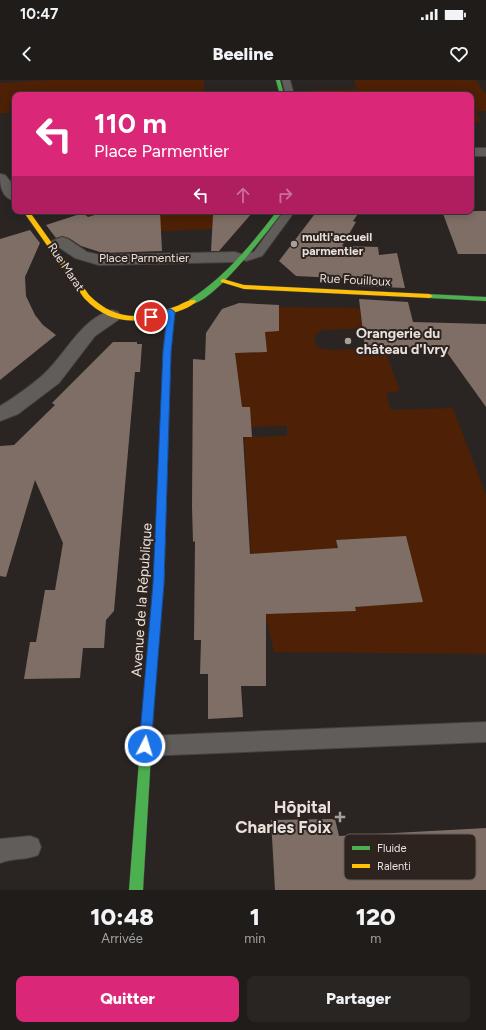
<!DOCTYPE html>
<html lang="fr">
<meta charset="utf-8">
<style>
body{margin:0;font-family:Figtree,sans-serif;background:#282523;color:#f1f3f6;height:100vh;display:flex;flex-direction:column;font-size:15px;white-space:nowrap}
*{box-sizing:border-box;margin:0}
p{font-size:13px;color:#a2a1a2}
.icon{flex:none;width:22px;height:22px;fill:none;stroke:currentColor;stroke-width:2;stroke-linecap:round;stroke-linejoin:round}
.map{position:relative;height:810px;overflow:hidden}
.side{display:flex;flex-direction:column;background:#201c1a;flex:1}
.side>*{flex:none}
.guide{position:absolute;left:12px;top:12px;width:462px;height:122px;border-radius:8px;box-shadow:0 2px 10px #0003,0 0 0 1px #3d3a39;background:#db2777;color:#fff;overflow:hidden}
.pin{position:absolute;display:grid;place-items:center;width:34px;height:34px;color:#fff;margin:-17px;border:2px solid #fff;border-radius:50%;box-shadow:0 1px 4px #0007}
.me{position:absolute;width:44px;margin:-22px;rotate:5deg;stroke-linejoin:round;filter:drop-shadow(0 0 3px #0008)}
.turn{display:flex;align-items:center;gap:14px;height:84px;padding:0 16px;font-size:18px}
.turn .icon{width:52px;height:52px;stroke-width:2.5}
.turn b{display:block;font-size:28px;line-height:34px}
.lanes{display:flex;align-items:center;height:38px;padding:0 16px;background:#0003;justify-content:center;gap:20px;direction:ltr}
.lanes .off{opacity:.35}
.eta{display:flex;justify-content:space-evenly;align-items:center;height:68px;text-align:center}
.eta b{font-size:24px;font-weight:800;line-height:28px}
.button{display:flex;gap:8px;margin-top:auto;padding:8px 16px}
.button a{flex:1;height:46px;border-radius:8px;background:#db2777;color:#fff;font-size:16px;font-weight:800;line-height:46px;text-align:center}
.button a+a{background:#282523;color:#f1f3f6}
.status{display:flex;justify-content:space-between;align-items:center;height:28px;padding:0 20px;background:#201c1a;direction:ltr}
.status svg{height:11px;fill:currentColor}
header{display:flex;justify-content:space-between;align-items:center;height:52px;padding:0 16px;background:#201c1a;font-size:18px;font-weight:800}
.map>svg:first-child{display:block}
.green{fill:#4e2005}
.building{fill:#7f6e65}
.lines{fill:none;stroke-linecap:round;stroke-linejoin:round}
.lane-casing{stroke:#46413e;stroke-width:2}
.street-casing{stroke:#46413e;stroke-width:2}
.fast-casing{stroke:#46413e;stroke-width:1}
.slow-casing{stroke:#46413e;stroke-width:1}
.lane{fill:#615d5b;fill-rule:evenodd}
.street{fill:#615d5b;fill-rule:evenodd}
.fast{fill:#4caf50;fill-rule:evenodd}
.slow{fill:#ffc107;fill-rule:evenodd}
.route{fill:#1a73e8;stroke:#114b97}
.poi-dot{fill:#a6a09d;stroke:#2e241f;stroke-width:1.5}
.labels{text-anchor:middle;dominant-baseline:central;stroke-width:4;stroke-linejoin:round;paint-order:stroke}
.far-poi-label{font-size:12px;font-weight:bold;fill:#e9e2df;stroke:#2e241f;text-anchor:start}
.far-street-label{font-size:12px;fill:#e9e2df;stroke:#2e241f}
.poi-label{font-size:14px;font-weight:bold;fill:#e9e2df;stroke:#2e241f;text-anchor:start}
.street-label{font-size:14px;fill:#e9e2df;stroke:#2e241f}
.near-poi-label{font-size:17px;font-weight:bold;fill:#e9e2df;stroke:#2e241f;text-anchor:end}
.key{fill:#2e241f;stroke:#665d59;stroke-width:1}
.key-label{font-size:11px;fill:#e9e2df}
</style>
<div class="status"><b>10:47</b><svg viewBox="0 0 49 12"><path d="M0 12V9h3v3zM5 12V6h3v6zM10 12V3h3v9zM15 12V0h3v12zM26 1h20v11H26zM47 4h2v5h-2z"/></svg></div>
<header><svg class="icon" aria-label="back" viewBox="0 0 24 24"><path d="M15 5l-7 7 7 7"/></svg>Beeline<svg class="icon" aria-label="heart" viewBox="0 0 24 24"><path d="M12 20l-8-8c-3-5 5-10 8-4 3-6 11-1 8 4z"/></svg></header>
<div class="map">
<svg width="486" height="810" viewBox="0 0 486 810">
<rect width="100%" height="100%" fill="#2a2522"/>
<!-- green -->
<g class="green">
<polygon points="46,0 204,0 204,15 15,15 15,17 12,17 9,33 0,33 0,22 2,18 0,18 0,3"/>
<polygon points="354,0 476,0 486,15 486,31 476,31 481,42 471,41 471,15 312,15 310,10 357,9"/>
<polygon points="81,131 219,131 219,134 213,135 212,149 140,152 88,137"/>
<polygon points="279,227 360,228 361,238 375,239 377,248 323,250 316,254 314,258 317,267 327,270 384,268 400,311 386,313 391,330 453,328 486,415 486,574 274,572 251,475 244,357 287,356 287,346 243,347 250,336 250,327 241,327 235,273 267,272 265,252"/>
</g>
<!-- building -->
<g class="building">
<polygon points="108,131 160,131 162,171 103,173 81,166 69,158 62,156 56,158 46,145 83,133 88,137"/>
<polygon points="317,131 360,131 353,141 356,142 342,166 378,167 379,175 397,173 405,208 357,206 356,199 296,196 279,181"/>
<polygon points="442,131 486,131 486,174 458,174"/>
<polygon points="252,133 219,171 211,171 213,135"/>
<polygon points="30,150 40,163 25,197 26,216 35,235 43,245 56,255 0,300 0,159"/>
<polygon points="359,219 408,222 413,242 486,244 486,327 443,267 365,268"/>
<polygon points="239,223 279,225 279,251 265,252 267,272 235,273 242,327 250,327 252,357 243,357 250,474 338,468 336,460 406,456 423,522 355,527 356,531 266,534 266,606 241,606 243,637 208,639 208,594 200,594 201,560 194,560 195,461 193,462 192,427 193,279 205,280 206,253 222,229"/>
<polygon points="113,262 137,262 137,264 142,264 140,292 135,292 114,531 106,540 104,568 83,568 80,598 24,599 30,562 36,562 45,510 55,510 63,463 35,400 6,497 0,496 0,366 14,365 55,325 52,323"/>
<polygon points="335,739 339,756 486,748 486,810 275,810 271,740"/>
</g>
<g class="lines">
<defs>
<g id="lane">
<polygon points="282,0 290,0 294,15 286,15"/>
<polygon points="284,131 295,131 262,176 246,181 242,179 240,177 242,175 254,172"/>
<polygon points="486,642 486,662 145,676 138,673 135,666 138,659 145,656"/>
<path d="M30,756L38,759L41,767L38,775C26,780 12,778 0,783V759Z"/>
</g>
<g id="street">
<rect x="471" y="68" width="15" height="8"/>
<path d="M0,94L5,95L15,107V121C1,118 0,105 0,94Z"/>
<polygon points="62,157 68,159 87,172 100,175 235,172 241,174 243,177 241,180 235,182 99,185 75,178 60,168 52,167 50,164 52,161"/>
<path d="M112,230L118,232L121,236L118,240L95,256L59,303L18,334L0,341V326C11,320 36,302 45,293C67,272 81,239 112,230Z"/>
</g>
<g id="fast">
<polygon points="276,0 280,0 284,15 280,15"/>
<path d="M277,131H283C270,148 211,227 189,224V220C225,197 251,165 277,131Z"/>
<polygon points="427,214 486,217 486,221 429,218 425,216"/>
<polygon points="168,230 174,230 175,232 171,272 168,365 164,368 160,365 163,272"/>
<polygon points="151,586 155,587 156,591 143,810 129,810 146,591 147,587"/>
</g>
<g id="slow">
<path d="M23,131H29L89,215C115,241 141,240 174,227C181,225 188,219 195,220L196,222C189,228 179,231 170,234C136,244 110,245 84,218Z"/>
<polygon points="223,199 244,205 429,214 433,216 429,218 244,209 221,202 221,200"/>
<polygon points="164,362 168,365 164,503 156,591 155,595 151,596 147,595 146,591 154,503 160,365"/>
</g>
</defs>
<!-- lane casing -->
<use href="#lane" class="lane-casing"/>
<!-- street casing -->
<use href="#street" class="street-casing"/>
<!-- fast casing -->
<use href="#fast" class="fast-casing"/>
<!-- slow casing -->
<use href="#slow" class="slow-casing"/>
<!-- lane -->
<use href="#lane" class="lane"/>
<!-- street -->
<use href="#street" class="street"/>
<!-- fast -->
<use href="#fast" class="fast"/>
<!-- slow -->
<use href="#slow" class="slow"/>
</g>
<!-- route -->
<polygon class="route" points="171,229 175,232 171,272 164,503 151,666 149,670 145,672 141,670 139,666 153,503 163,272 167,235 151,239 148,237 149,235"/>
<!-- markers -->
<g class="poi-dot">
<circle cx="294" cy="164" r="4"/>
<circle cx="348" cy="261" r="4"/>
<path d="M338 731h4v4h4v4h-4v4h-4v-4h-4v-4h4z"/>
</g>
<g class="labels">
<!-- far-poi labels -->
<g class="far-poi-label">
<text x="302" y="157">multi'accueil<tspan x="302" dy="14">parmentier</tspan></text>
</g>
<!-- far-street labels -->
<g class="far-street-label">
<text x="144" y="178">Place Parmentier</text>
<text transform="translate(66 187) rotate(56)">Rue Marat</text>
<text transform="translate(355 200) rotate(3)">Rue Fouilloux</text>
</g>
<!-- poi labels -->
<g class="poi-label">
<text x="356" y="253">Orangerie du<tspan x="356" dy="16">château d'Ivry</tspan></text>
</g>
<!-- street labels -->
<g class="street-label">
<text transform="translate(142 520) rotate(-86)">Avenue de la République</text>
</g>
<!-- near-poi labels -->
<g class="near-poi-label">
<text x="331" y="727">Hôpital<tspan x="331" dy="20">Charles Foix</tspan></text>
</g>
</g>
<!-- legend -->
<rect x="344" y="754" width="132" height="46" rx="6" class="key"/>
<rect x="352" y="766" width="18" height="4" fill="#4caf50"/>
<rect x="352" y="784" width="18" height="4" fill="#ffc107"/>
<g class="key-label">
<text x="377" y="772">Fluide</text>
<text x="377" y="790">Ralenti</text>
</g>
</svg>
<div class="pin" style="left:151px;top:237px;background:#d93025"><svg class="icon" aria-label="arrive" viewBox="0 0 24 24"><path d="M6 21V4h12l-3 4 3 4H6"/></svg></div>
<svg class="me" style="left:145px;top:666px" viewBox="-20 -20 40 40"><circle r="17" fill="#1a73e8" stroke="#fff" stroke-width="3"/><path d="M0-11L8 9 0 5-8 9z" fill="#fff"/></svg>
<div class="guide">
<div class="turn"><svg class="icon" aria-label="left" viewBox="0 0 24 24"><path d="M17 20v-9H6M10 6l-5 5 5 5"/></svg><div><b>110 m</b>Place Parmentier</div></div>
<div class="lanes"><svg class="icon" aria-label="left" viewBox="0 0 24 24"><path d="M17 20v-9H6M10 6l-5 5 5 5"/></svg><svg class="icon off" aria-label="ahead" viewBox="0 0 24 24"><path d="M12 20V5M6 11l6-6 6 6"/></svg><svg class="icon off" aria-label="right" viewBox="0 0 24 24"><path d="M7 20v-9h11M14 6l5 5-5 5"/></svg></div>
</div>
</div>
<section class="side">
<div class="eta">
<div><b>10:48</b><p>Arrivée</p></div>
<div><b>1</b><p>min</p></div>
<div><b>120</b><p>m</p></div>
</div>
<div class="button"><a>Quitter</a><a>Partager</a></div>
</section>
